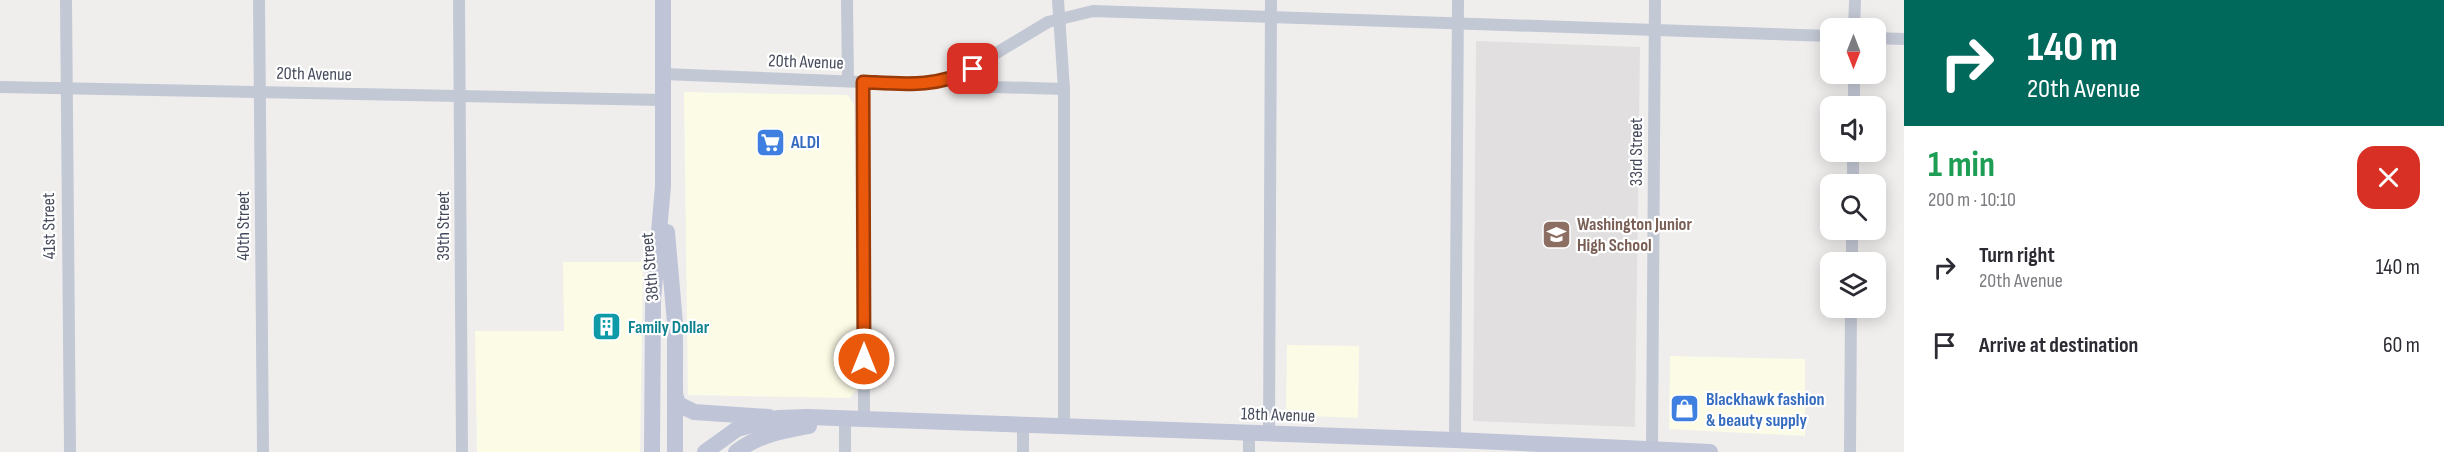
<!DOCTYPE html>
<meta charset="utf-8">
<style>
body{margin:0;font-family:"Sofia Sans Condensed",sans-serif;background:#f2f2f3;color:#2b2b33;height:100vh;display:flex;flex-direction:column;font-size:22px;white-space:nowrap}
*{box-sizing:border-box;margin:0}
p{font-size:20px;color:#7c7c81}
.icon{flex:none;width:33px;height:33px;fill:none;stroke:currentColor;stroke-width:2;stroke-linecap:round;stroke-linejoin:round}
.map{position:relative;flex:1;overflow:hidden}
.side{display:flex;flex-direction:column;background:#fff;width:540px}
.side>*{flex:none}
.hud{background:#00695c;color:#fff;overflow:hidden}
.needle{width:39px;rotate:180deg}
.fabs{position:absolute;left:1820px;top:18px;display:grid;gap:12px}
.fabs a{display:grid;place-items:center;width:66px;height:66px;border-radius:12px;background:#fff;box-shadow:0 3px 15px #0003;font-size:30px}
.pin{position:absolute;display:grid;place-items:center;width:51px;height:51px;color:#fff;margin:-26px;border-radius:12px;box-shadow:0 3px 9px #0006}
.me{position:absolute;width:66px;margin:-33px;rotate:0deg;stroke-linejoin:round;filter:drop-shadow(0 0 4px #0008)}
.turn{display:flex;align-items:center;gap:21px;height:126px;padding:0 24px;font-size:27px}
.turn .icon{width:78px;height:78px;stroke-width:2.5}
.turn b{display:block;font-size:42px;line-height:51px}
.round{display:grid;place-items:center;flex:none;width:63px;height:63px;border-radius:18px;background:#f2f2f3}
.headline{display:flex;align-items:center;justify-content:space-between;height:102px;padding:0 24px}
h1{font-size:36px;font-weight:700;line-height:45px;color:#1e9e55}
ul{padding:0;list-style:none}
li{display:flex;align-items:center;gap:18px;height:78px;padding:0 24px}
li div{flex:1}
li b{display:block;font-size:22px}
li em{font-style:normal}
main{display:flex;flex:1;min-height:0}
.map>svg:first-child{display:block}
.commercial{fill:#fcfbe5}
.education{fill:#e1dfdf}
.lines{fill:none;stroke-linecap:round;stroke-linejoin:round}
.street{stroke:#c3c8d5;stroke-width:12}
.secondary{stroke:#bfc4d7;stroke-width:16}
.route-casing{stroke:#983908;stroke-width:15}
.route{stroke:#ea580c;stroke-width:10}
.labels{text-anchor:middle;dominant-baseline:central;stroke-width:4.5;stroke-linejoin:round;paint-order:stroke}
.street-label{font-size:18px;fill:#454b5b;stroke:#fff}
.shop-label{font-size:18px;font-weight:bold;fill:#366cbe;stroke:#fff;text-anchor:start}
.education-label{font-size:18px;font-weight:bold;fill:#785e54;stroke:#fff;text-anchor:start}
.culture-label{font-size:18px;font-weight:bold;fill:#0d838f;stroke:#fff;text-anchor:start}
</style>
<main>
<div class="map">
<svg width="1904" height="452" viewBox="0 0 1904 452">
<rect width="100%" height="100%" fill="#f0eeed"/>
<!-- commercial -->
<g class="commercial">
<polygon points="684,92 848,95 854,104 857,389 850,398 688,395"/>
<polygon points="563,262 643,262 640,452 477,452 475,331 564,331"/>
<polygon points="1287,345 1359,346 1358,418 1286,415"/>
<polygon points="1670,356 1805,359 1805,436 1669,429"/>
</g>
<!-- education -->
<polygon class="education" points="1476,41 1640,47 1635,427 1473,421"/>
<g class="lines">
<!-- street -->
<g class="street">
<polyline points="66,0 70,452"/>
<polyline points="259,0 263,452"/>
<polyline points="459,0 462,452"/>
<polyline points="847,0 848,81"/>
<polyline points="1058,0 1064,89 1064,426"/>
<polyline points="1854,28 1855,0"/>
<polyline points="1875,38 1904,39"/>
<polyline points="663,74 910,84 938,82 958,76 1048,22 1093,11 1830,36"/>
<polyline points="863,82 864,420"/>
<polyline points="961,86 1064,89"/>
<polyline points="0,87 663,100"/>
<polyline points="1854,106 1854,74"/>
<polyline points="1853,184 1853,152"/>
<polyline points="1852,262 1852,230"/>
<polyline points="1269,434 1271,0"/>
<polyline points="1455,440 1458,0"/>
<polyline points="1652,449 1655,0"/>
<polyline points="845,452 845,419"/>
<polyline points="1023,452 1023,424"/>
<polyline points="1249,452 1249,433"/>
<polyline points="1850,452 1851,308"/>
</g>
<!-- secondary -->
<g class="secondary">
<polyline points="667,232 675,323 675,452"/>
<polyline points="675,394 678,404 694,412 769,417"/>
<polyline points="652,452 653,301 663,186 663,0"/>
<polyline points="705,452 737,429 778,418 808,417 1455,440 1710,452"/>
<path d="M736,452C758,435 782,431 809,426"/>
</g>
</g>
<g class="lines">
<defs>
<path id="route" d="M864,359L863,82C904,84 936,88 973,69"/>
</defs>
<!-- route casing -->
<use href="#route" class="route-casing"/>
<!-- route -->
<use href="#route" class="route"/>
</g>
<!-- icons -->
<defs>
<symbol id="supermarket-square" viewBox="-11 -11 22 22"><rect x="-9" y="-9" width="18" height="18" rx="4" fill="#3f7fe0" stroke="#fff"/><path d="M-6-5.5h2.5l.6 2H6L4.5 2H-2.5L-4.4-4H-6ZM-1.5 3.2a1.3 1.3 0 1 0 .1 0ZM3 3.2a1.3 1.3 0 1 0 .1 0Z" fill="#fff"/></symbol>
<symbol id="school-square" viewBox="-11 -11 22 22"><rect x="-9" y="-9" width="18" height="18" rx="4" fill="#8d6e63" stroke="#fff"/><path d="M0-5L7-2L0 1L-7-2ZM-4 1L0 2.5L4 1V4Q0 6-4 4Z" fill="#fff"/></symbol>
<symbol id="building-square" viewBox="-11 -11 22 22"><rect x="-9" y="-9" width="18" height="18" rx="4" fill="#0f9aa8" stroke="#fff"/><path d="M-4-6H4V6H1V3H-1V6H-4ZM-2.5-4.3h1.7v1.8h-1.7ZM.8-4.3h1.7v1.8H.8ZM-2.5-1h1.7V.8h-1.7ZM.8-1h1.7V.8H.8Z" fill="#fff"/></symbol>
<symbol id="shop-square" viewBox="-11 -11 22 22"><rect x="-9" y="-9" width="18" height="18" rx="4" fill="#3f7fe0" stroke="#fff"/><path d="M-5-2.5h2.3a2.7 3.5 0 0 1 5.4 0H5L5.5 6h-11ZM-1.5-2.5h3a1.5 2.3 0 0 0-3 0Z" fill="#fff"/></symbol>
</defs>
<g fill-rule="evenodd">
<use href="#supermarket-square" x="754" y="126" width="33" height="33"/>
<use href="#school-square" x="1540" y="218" width="33" height="33"/>
<use href="#building-square" x="590" y="310" width="33" height="33"/>
<use href="#shop-square" x="1668" y="392" width="33" height="33"/>
</g>
<g class="labels">
<!-- street labels -->
<g class="street-label">
<text transform="translate(806 62) rotate(2)">20th Avenue</text>
<text transform="translate(314 74) rotate(1)">20th Avenue</text>
<text transform="translate(1636 152) rotate(-90)">33rd Street</text>
<text transform="translate(49 226) rotate(-91)">41st Street</text>
<text transform="translate(243 226) rotate(-90)">40th Street</text>
<text transform="translate(443 226) rotate(-90)">39th Street</text>
<text transform="translate(650 267) rotate(-95)">38th Street</text>
<text transform="translate(1278 415) rotate(2)">18th Avenue</text>
</g>
<!-- shop labels -->
<g class="shop-label">
<text x="791" y="142">ALDI</text>
<text x="1706" y="399">Blackhawk fashion<tspan x="1706" dy="21">&amp; beauty supply</tspan></text>
</g>
<!-- education labels -->
<g class="education-label">
<text x="1577" y="224">Washington Junior<tspan x="1577" dy="21">High School</tspan></text>
</g>
<!-- culture labels -->
<g class="culture-label">
<text x="628" y="327">Family Dollar</text>
</g>
</g>
</svg>
<div class="fabs">
<a><svg class="needle" viewBox="-14 -14 28 28"><path d="M0-13l5 13h-10z" fill="#e53935"/><path d="M0 13l5-13h-10z" fill="#7c7c81"/></svg></a>
<a><svg class="icon" aria-label="sound" viewBox="0 0 24 24"><path d="M4 9h4l5-4v14l-5-4H4zM17 9q2 3 0 6"/></svg></a>
<a><svg class="icon" aria-label="search" viewBox="0 0 24 24"><circle cx="10" cy="10" r="6"/><path d="M15 15l6 6"/></svg></a>
<a><svg class="icon" aria-label="layers" viewBox="0 0 24 24"><path d="M12 4l9 5-9 5-9-5zM3 14l9 5 9-5"/></svg></a>
</div>
<div class="pin" style="left:973px;top:69px;background:#d93025"><svg class="icon" aria-label="arrive" viewBox="0 0 24 24"><path d="M6 21V4h12l-3 4 3 4H6"/></svg></div>
<svg class="me" style="left:864px;top:359px" viewBox="-20 -20 40 40"><circle r="17" fill="#ea580c" stroke="#fff" stroke-width="3"/><path d="M0-11L8 9 0 5-8 9z" fill="#fff"/></svg>
</div>
<section class="side">
<div class="hud">
<div class="turn"><svg class="icon" aria-label="right" viewBox="0 0 24 24"><path d="M7 20v-9h11M14 6l5 5-5 5"/></svg><div><b>140 m</b>20th Avenue</div></div>
</div>
<div class="headline"><div><h1>1 min</h1><p>200 m · 10:10</p></div><a class="round" style="background:#d93025;color:#fff"><svg class="icon" aria-label="close" viewBox="0 0 24 24"><path d="M6 6l12 12M18 6L6 18"/></svg></a></div>
<ul>
<li><svg class="icon" aria-label="right" viewBox="0 0 24 24"><path d="M7 20v-9h11M14 6l5 5-5 5"/></svg><div><b>Turn right</b><p>20th Avenue</p></div><em>140 m</em></li>
<li><svg class="icon" aria-label="arrive" viewBox="0 0 24 24"><path d="M6 21V4h12l-3 4 3 4H6"/></svg><div><b>Arrive at destination</b></div><em>60 m</em></li>
</ul>
</section>
</main>
